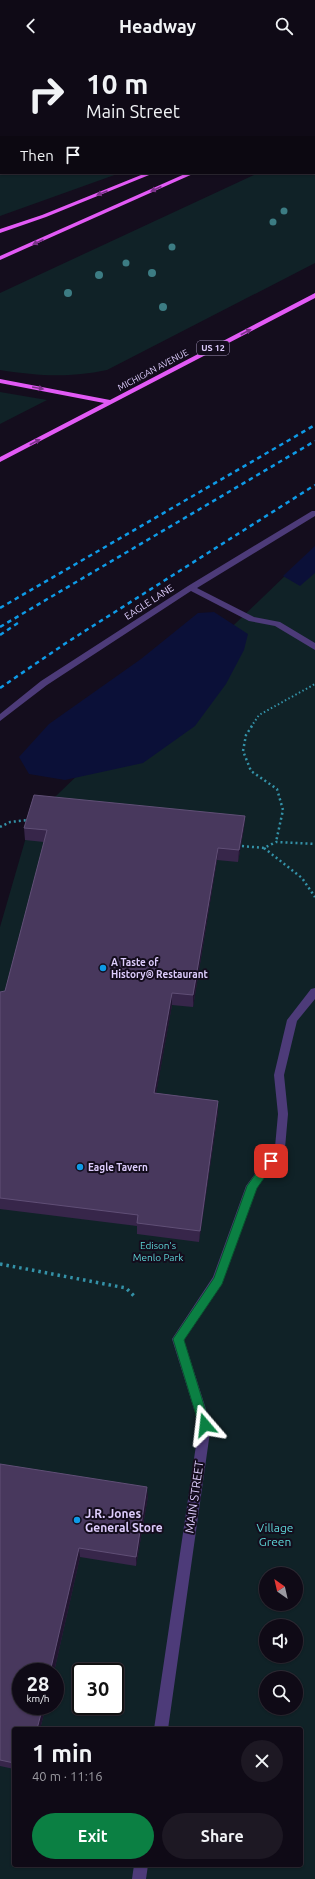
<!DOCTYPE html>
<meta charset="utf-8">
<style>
body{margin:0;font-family:Ubuntu,sans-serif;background:#1d1823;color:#f1f3f6;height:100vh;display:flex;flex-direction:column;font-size:15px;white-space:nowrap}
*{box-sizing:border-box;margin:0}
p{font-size:13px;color:#9b9aa1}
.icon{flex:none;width:22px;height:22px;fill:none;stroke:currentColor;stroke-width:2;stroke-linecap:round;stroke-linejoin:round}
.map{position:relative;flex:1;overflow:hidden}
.sheet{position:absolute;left:12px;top:1675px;width:291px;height:140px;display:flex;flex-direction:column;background:#0f0a16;border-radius:4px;box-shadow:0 1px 3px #0004,0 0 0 1px #2f2b35}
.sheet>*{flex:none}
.top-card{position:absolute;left:0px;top:0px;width:315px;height:122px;box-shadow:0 1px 3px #0004,0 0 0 1px #2f2b35;background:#0f0a16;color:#f1f3f6;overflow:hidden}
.needle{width:26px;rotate:326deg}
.controls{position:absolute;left:259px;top:1515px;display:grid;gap:8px}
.controls a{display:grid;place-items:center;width:44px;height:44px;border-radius:50%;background:#0f0a16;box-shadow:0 1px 3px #0004,0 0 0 1px #2f2b35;font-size:20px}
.speed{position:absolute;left:12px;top:1611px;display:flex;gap:8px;font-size:20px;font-weight:700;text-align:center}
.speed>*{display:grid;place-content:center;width:52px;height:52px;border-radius:50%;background:#0f0a16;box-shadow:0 1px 3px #0004,0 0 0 1px #2f2b35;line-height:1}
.speed small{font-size:10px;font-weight:400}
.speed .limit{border:2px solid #111;border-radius:6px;background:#fff;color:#111}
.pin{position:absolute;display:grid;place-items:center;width:34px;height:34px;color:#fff;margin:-17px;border-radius:8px;box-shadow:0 2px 6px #0006}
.me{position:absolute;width:44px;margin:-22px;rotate:343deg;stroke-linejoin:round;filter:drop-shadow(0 0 3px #0008)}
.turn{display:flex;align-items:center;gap:14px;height:84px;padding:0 20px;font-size:18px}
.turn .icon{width:52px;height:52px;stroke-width:2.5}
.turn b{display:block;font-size:28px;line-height:34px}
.then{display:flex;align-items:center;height:38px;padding:0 20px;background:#0003;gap:8px;font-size:15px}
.round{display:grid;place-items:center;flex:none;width:42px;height:42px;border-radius:21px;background:#1d1823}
.head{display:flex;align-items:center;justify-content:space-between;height:68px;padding:0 20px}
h1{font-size:24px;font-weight:700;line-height:30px}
.button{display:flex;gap:8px;margin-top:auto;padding:8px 20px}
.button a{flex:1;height:46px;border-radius:24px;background:#0b8043;color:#fff;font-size:16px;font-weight:700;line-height:46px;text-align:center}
.button a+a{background:#1d1823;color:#f1f3f6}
header{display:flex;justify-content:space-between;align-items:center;height:52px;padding:0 20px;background:#0f0a16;font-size:18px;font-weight:700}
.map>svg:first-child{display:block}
.green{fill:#102227;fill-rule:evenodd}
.water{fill:#0b1038}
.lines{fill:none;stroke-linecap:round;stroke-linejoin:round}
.path-far2{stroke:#3492a8;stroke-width:2;stroke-dasharray:1.5 2.5;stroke-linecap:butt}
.path-far1{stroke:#3492a8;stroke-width:2.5;stroke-dasharray:2 3;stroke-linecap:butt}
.path{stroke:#3492a8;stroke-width:3.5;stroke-dasharray:2.5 4;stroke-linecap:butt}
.minor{fill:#4d3b79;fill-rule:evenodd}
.major{fill:#e25af5;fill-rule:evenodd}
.rail{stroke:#0e9ae6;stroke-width:2.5;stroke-dasharray:4.5 4;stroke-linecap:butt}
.tree{fill:#3c7c83}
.wall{fill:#37264a}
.shaded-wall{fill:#211530}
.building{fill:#48385d;stroke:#604f76}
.oneway{fill:#7b3489}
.route{fill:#0b8043;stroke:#07532c}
.poi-dot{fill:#0e9ae6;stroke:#140d1d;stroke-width:1.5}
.labels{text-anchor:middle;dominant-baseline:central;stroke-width:4;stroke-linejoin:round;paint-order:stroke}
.shield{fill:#140d1d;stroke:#a193b9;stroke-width:1}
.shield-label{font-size:9px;font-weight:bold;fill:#ddccfc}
.far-street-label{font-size:9px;fill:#ddccfc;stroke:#140d1d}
.street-label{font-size:10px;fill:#ddccfc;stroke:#140d1d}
.poi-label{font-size:10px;font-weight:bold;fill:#ddccfc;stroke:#140d1d;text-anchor:start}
.park-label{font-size:10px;fill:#5dd6d7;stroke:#140d1d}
.near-street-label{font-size:12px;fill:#ddccfc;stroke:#140d1d}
.near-poi-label{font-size:12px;font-weight:bold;fill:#ddccfc;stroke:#140d1d;text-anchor:start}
.near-park-label{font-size:12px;fill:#5dd6d7;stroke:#140d1d}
</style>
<header><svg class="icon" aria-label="back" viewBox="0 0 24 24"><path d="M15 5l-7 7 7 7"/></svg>Headway<svg class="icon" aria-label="search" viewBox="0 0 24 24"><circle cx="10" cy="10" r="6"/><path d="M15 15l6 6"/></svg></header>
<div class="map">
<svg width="315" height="1827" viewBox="0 0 315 1827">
<rect width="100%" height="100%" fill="#140d1d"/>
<!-- green -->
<g class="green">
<polygon points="0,17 1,121 120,121 0,164"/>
<path d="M315,94V211L107,318C68,326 39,324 0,318V241L258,121H314Z"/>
<polygon points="0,340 47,348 0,372"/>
<path d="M315,495V1827H0V875L31,768ZM266,1522H296V1552H266ZM266,1574H296V1604H266ZM21,1620H55V1654H21ZM81,1620H115V1654H81ZM266,1626H296V1656H266ZM14,1677H301V1813H14Z"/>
</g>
<!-- water -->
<g class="water">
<polygon points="315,494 315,521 300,534 283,524"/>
<polygon points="214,560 248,582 244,598 226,632 195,674 143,711 65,728 29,722 19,705 49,672 141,607 198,561"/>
</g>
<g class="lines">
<!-- path-far2 -->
<polyline class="path-far2" points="251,675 259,663 315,632"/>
<!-- path-far1 -->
<g class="path-far1">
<polyline points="252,674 246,683 243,699 251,719 277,737 283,758 276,790"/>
<polyline points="0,775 10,770 29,768"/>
<polyline points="242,794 264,796 276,790 315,792"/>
<polyline points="264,796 302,826 315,845"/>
</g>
<!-- path -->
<polyline class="path" points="0,1212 126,1236 134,1244"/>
<!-- minor -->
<g class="minor">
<polygon points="312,459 315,459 315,464 197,536 254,565 280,570 315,591 315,598 275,574 249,569 191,539 47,633 0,669 0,662 41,629 188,534"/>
<polygon points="315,936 315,947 297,969 284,1023 288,1062 285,1096 257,1136 222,1232 184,1288 211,1373 168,1677 154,1677 199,1373 172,1287 213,1225 246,1134 275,1095 278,1062 274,1023 287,968 311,937"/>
<polygon points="134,1813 148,1813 146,1827 132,1827"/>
</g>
<!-- major -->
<g class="major">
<rect x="314" y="65" width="1" height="4"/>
<polygon points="146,121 154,121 46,165 0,181 0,177 42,163"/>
<polygon points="187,121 195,121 0,208 0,204"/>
<polygon points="315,241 315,246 0,410 0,405 104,351 0,331 0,327 110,348"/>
</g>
<!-- rail -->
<g class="rail">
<polyline points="0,556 315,373"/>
<polyline points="0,575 315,389"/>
<polyline points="0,583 18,571"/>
<polyline points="0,636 66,591 315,433"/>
</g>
</g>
<!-- trees -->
<g class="tree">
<circle cx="284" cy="159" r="3.5"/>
<circle cx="273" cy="170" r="3.5"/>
<circle cx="172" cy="195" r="3.5"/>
<circle cx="126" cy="211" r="3.5"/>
<circle cx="152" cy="221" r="4"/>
<circle cx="99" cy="223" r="4"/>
<circle cx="68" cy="241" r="4"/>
<circle cx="163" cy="255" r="4"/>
</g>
<!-- wall -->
<g class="wall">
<polygon points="245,764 244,776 238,810 217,808 193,955 172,953 156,1041 218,1049 218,1060 199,1190 137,1182 137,1174 0,1157 0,940 5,939 44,790 25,788 24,776"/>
<polygon points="0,1412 148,1444 136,1514 80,1505 54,1620 21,1620 21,1654 46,1654 40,1677 14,1677 14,1717 0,1714"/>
</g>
<!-- shaded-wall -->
<g class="shaded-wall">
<polygon points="245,764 244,776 238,810 239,798"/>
<polygon points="218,796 217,808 193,955 193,943"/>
<polygon points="172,941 172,953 154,1053 154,1041"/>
<polygon points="218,1049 218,1060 199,1190 200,1179"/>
<polygon points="147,1435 148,1444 136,1514 136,1505"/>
<polygon points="79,1496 80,1505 54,1620 50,1620"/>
<polygon points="43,1654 46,1654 40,1677 37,1677"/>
</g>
<!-- building -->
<g class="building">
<polygon points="34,743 245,764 239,798 218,796 193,943 172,941 154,1041 218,1049 200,1179 137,1171 138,1163 0,1146 0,940 5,939 47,778 24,776"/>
<polygon points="0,1412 147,1435 136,1505 79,1496 50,1620 21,1620 21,1654 43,1654 37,1677 14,1677 14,1711 0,1708"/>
</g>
<!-- one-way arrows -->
<defs><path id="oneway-solid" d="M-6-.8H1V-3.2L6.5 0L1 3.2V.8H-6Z"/></defs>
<g class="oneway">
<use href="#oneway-solid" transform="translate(156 137) rotate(156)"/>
<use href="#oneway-solid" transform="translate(102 141) rotate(158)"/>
<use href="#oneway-solid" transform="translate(38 190) rotate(156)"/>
<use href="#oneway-solid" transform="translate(246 280) rotate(-28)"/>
<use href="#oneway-solid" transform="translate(38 336) rotate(10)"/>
<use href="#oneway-solid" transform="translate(35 390) rotate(-28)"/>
</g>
<!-- route -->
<polygon class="route" points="271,1105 274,1106 276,1109 257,1136 222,1232 184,1288 210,1373 209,1377 205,1379 201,1377 199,1373 173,1287 214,1226 247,1134 267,1106"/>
<!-- markers -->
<g class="poi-dot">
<circle cx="103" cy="916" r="4"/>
<circle cx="80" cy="1115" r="4"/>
<circle cx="77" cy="1468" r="4"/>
</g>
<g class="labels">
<!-- shield labels -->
<rect class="shield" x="197" y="289" width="32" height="14" rx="3"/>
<g class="shield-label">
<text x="213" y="296">US 12</text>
</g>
<!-- far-street labels -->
<g class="far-street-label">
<text transform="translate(153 318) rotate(-28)">MICHIGAN AVENUE</text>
</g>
<!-- street labels -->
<g class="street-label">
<text transform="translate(149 550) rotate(-33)">EAGLE LANE</text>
</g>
<!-- poi labels -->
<g class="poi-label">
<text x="111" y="910">A Taste of<tspan x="111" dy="12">History® Restaurant</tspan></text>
<text x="88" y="1115">Eagle Tavern</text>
</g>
<!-- park labels -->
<g class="park-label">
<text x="158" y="1193">Edison's<tspan x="158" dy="12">Menlo Park</tspan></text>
</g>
<!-- near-street labels -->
<g class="near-street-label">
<text transform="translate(194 1445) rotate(-82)">MAIN STREET</text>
</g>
<!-- near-poi labels -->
<g class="near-poi-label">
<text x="85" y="1461">J.R. Jones<tspan x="85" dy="14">General Store</tspan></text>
</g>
<!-- near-park labels -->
<g class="near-park-label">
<text x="275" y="1475">Village<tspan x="275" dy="14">Green</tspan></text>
</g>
</g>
</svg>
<div class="controls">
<a><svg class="needle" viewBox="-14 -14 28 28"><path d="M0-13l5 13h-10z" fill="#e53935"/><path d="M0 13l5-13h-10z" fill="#9b9aa1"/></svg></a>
<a><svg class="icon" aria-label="sound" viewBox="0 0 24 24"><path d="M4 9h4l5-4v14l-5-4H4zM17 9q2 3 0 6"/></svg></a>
<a><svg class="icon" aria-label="search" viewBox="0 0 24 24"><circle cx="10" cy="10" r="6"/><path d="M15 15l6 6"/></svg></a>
</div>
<div class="speed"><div>28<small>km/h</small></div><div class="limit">30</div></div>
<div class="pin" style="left:271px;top:1109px;background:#d93025"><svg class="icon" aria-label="arrive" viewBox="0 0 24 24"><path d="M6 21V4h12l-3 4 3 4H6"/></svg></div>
<svg class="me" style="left:205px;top:1373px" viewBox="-20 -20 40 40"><path d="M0-17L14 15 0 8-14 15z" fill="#0b8043" stroke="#fff" stroke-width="4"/></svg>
<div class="top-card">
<div class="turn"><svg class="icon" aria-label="right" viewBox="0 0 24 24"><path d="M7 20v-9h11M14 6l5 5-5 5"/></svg><div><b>10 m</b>Main Street</div></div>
<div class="then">Then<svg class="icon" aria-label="arrive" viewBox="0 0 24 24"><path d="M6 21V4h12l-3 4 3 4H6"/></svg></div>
</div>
<section class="sheet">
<div class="head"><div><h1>1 min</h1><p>40 m · 11:16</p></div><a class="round"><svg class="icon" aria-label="close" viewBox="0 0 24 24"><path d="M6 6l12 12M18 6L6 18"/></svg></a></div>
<div class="button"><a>Exit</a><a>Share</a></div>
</section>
</div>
